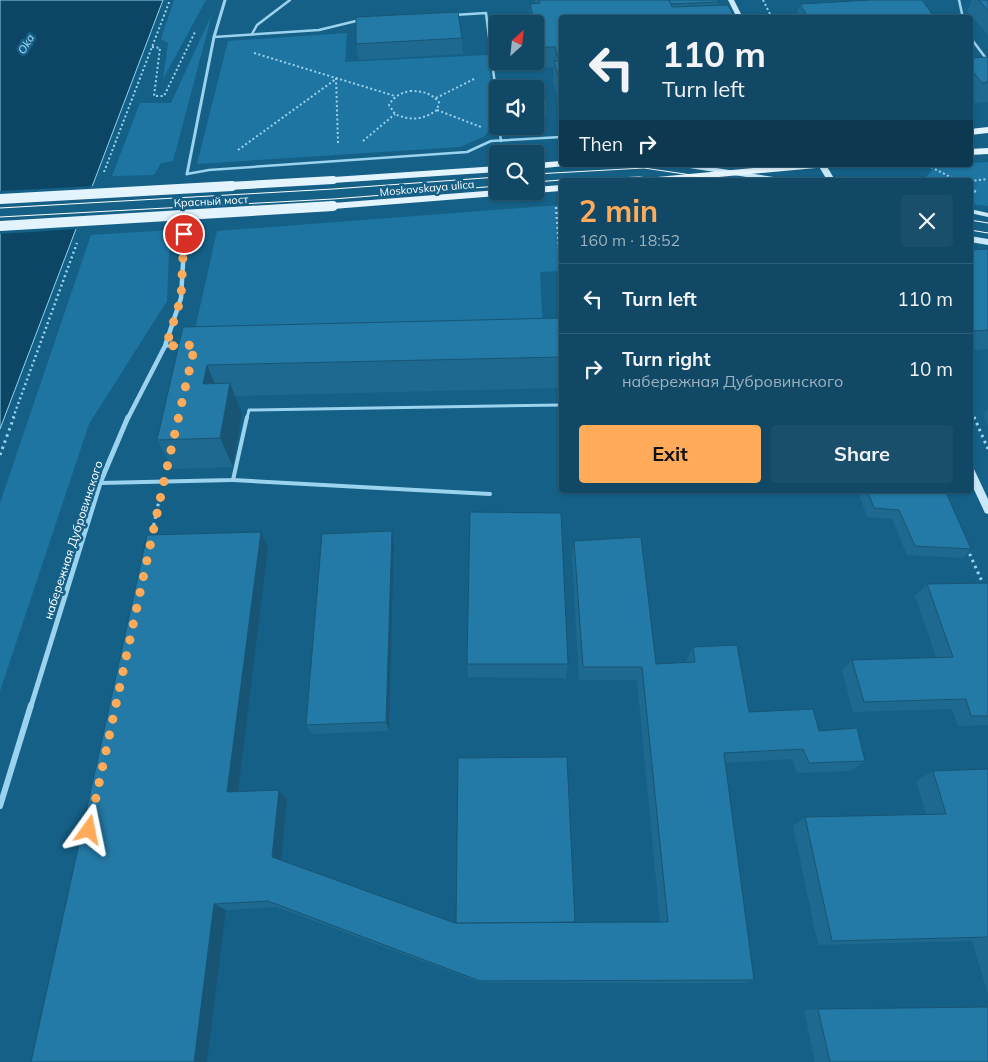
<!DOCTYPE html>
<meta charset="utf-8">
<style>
body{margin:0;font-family:Mulish,sans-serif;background:#194f6b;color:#f1f3f6;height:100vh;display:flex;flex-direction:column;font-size:19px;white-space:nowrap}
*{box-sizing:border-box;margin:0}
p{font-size:16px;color:#9cb2bf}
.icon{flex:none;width:28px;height:28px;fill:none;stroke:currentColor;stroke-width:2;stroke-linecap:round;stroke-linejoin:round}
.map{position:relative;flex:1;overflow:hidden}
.panel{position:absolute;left:559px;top:178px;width:414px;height:315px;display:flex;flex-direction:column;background:#104865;border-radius:5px;box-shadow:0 1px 4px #0004,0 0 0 1px #306079}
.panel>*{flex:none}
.guide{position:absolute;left:559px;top:15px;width:414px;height:152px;border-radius:5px;box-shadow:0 1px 4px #0004,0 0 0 1px #306079;background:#104865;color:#f1f3f6;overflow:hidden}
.needle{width:32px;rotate:27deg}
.tools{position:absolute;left:489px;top:15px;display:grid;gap:10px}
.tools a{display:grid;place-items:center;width:55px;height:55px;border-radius:5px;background:#104865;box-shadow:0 1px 4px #0004,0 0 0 1px #306079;font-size:25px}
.pin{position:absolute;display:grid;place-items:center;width:42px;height:42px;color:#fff;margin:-21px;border:2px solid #fff;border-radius:50%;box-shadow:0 1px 5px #0007}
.me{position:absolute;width:55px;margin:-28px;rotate:12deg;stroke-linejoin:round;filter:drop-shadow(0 0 4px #0008)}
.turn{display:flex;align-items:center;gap:18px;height:105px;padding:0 20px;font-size:22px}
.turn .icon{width:65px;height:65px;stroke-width:2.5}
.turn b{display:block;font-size:35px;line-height:42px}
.then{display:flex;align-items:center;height:48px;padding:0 20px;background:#0003;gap:10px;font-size:19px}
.round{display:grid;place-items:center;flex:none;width:52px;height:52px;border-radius:5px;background:#194f6b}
.summary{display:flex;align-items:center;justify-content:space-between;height:85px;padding:0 20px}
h1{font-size:30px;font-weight:700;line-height:38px;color:#ffab59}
.cta{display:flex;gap:10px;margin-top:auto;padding:10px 20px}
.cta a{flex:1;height:58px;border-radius:5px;background:#ffab59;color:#111;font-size:20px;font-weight:700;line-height:58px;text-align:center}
.cta a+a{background:#194f6b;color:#f1f3f6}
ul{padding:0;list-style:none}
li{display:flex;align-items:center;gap:15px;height:70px;padding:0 20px;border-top:1px solid #306079}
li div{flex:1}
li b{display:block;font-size:19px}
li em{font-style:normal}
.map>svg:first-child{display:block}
.green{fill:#1e75a1}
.water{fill:#0d4564;stroke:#8dd1f1}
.pier{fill:#156087}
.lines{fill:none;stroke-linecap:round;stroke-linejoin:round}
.path-far2{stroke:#9bd3ee;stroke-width:2;stroke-dasharray:2 2.5;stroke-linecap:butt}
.path-far1{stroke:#9bd3ee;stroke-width:2.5;stroke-dasharray:2 3;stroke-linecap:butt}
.path{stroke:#9bd3ee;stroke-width:3;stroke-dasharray:2.5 4;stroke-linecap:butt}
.lane-far2{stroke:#9bd3ee;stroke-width:2.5}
.lane-far1{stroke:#9bd3ee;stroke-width:3}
.lane{stroke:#9bd3ee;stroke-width:4}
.street-far3{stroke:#9bd3ee;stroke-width:3}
.street-far2{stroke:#9bd3ee;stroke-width:4.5}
.street-far1{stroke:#9bd3ee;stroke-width:5}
.street{stroke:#9bd3ee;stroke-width:6}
.secondary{fill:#c9e9fa;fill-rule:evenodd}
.primary{fill:#e3f4ff;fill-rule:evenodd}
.tram{stroke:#fff;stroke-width:1}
.primary-bridge-far1{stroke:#e3f4ff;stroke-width:8}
.primary-bridge{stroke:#e3f4ff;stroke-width:10}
.wall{fill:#1e698f}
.shaded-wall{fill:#185574}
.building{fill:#237aa6;stroke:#185574}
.route{stroke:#ffab59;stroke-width:9;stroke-dasharray:0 16.2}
.labels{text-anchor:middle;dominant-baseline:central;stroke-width:5;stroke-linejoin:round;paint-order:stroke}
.far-water-label{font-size:11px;font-style:italic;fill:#a7dcf6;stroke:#156087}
.far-street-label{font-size:11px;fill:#fff;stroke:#156087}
.street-label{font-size:12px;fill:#fff;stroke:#156087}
</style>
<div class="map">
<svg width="988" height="1062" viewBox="0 0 988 1062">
<rect width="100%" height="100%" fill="#156087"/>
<!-- green -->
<g class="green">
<polygon points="174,0 206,0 163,79 168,43 161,39"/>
<polygon points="212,14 173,161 161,163 154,175 112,176 140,103 171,103"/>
<polygon points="347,33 345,62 488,55 495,120 485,136 460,147 197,164 228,41"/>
<polygon points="988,162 988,206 970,204 970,180 923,180 937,165 970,165 970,163"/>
<polygon points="561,205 561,271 540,272 543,325 194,334 217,231"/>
<polygon points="170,230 167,301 89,424 0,691 0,503 91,235"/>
</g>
<!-- water -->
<polygon class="water" points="0,0 163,0 0,429"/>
<!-- pier -->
<polygon class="pier" points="94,186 77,229 0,234 0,191"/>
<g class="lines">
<!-- path-far2 -->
<g class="path-far2">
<polyline points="763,0 772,18"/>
<polyline points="152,47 160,48 154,96 164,96 195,32"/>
<polyline points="254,53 395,96"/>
<polyline points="336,78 338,143"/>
<path d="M410,91C422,91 431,93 439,102L437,110C423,120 410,121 395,114L389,105C394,96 401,93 410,91Z"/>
<polyline points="436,98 476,78"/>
<polyline points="437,110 481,127"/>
<polyline points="363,141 395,114"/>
<polyline points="238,150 336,79"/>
<polyline points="931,167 956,180"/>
<polyline points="104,172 170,0"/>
<polyline points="970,181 988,179"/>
</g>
<!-- path-far1 -->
<g class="path-far1">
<polyline points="970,188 976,192"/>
<polyline points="556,207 561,273"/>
<polyline points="970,408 975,418"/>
<polyline points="13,418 77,243"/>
</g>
<!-- path -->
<g class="path">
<polyline points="974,417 988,449"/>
<polyline points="0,455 14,417"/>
<polyline points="151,538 159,500"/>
<polyline points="967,548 984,586"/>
</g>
<!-- lane-far2 -->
<g class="lane-far2">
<polyline points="959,0 963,18"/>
<polyline points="454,15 486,13 498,109"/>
<polyline points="252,34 257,25 290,0"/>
<polyline points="214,37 319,30 360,20"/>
<polyline points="970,37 988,61"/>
<polyline points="499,126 501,141"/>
<polyline points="187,174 209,170 467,152 491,141 561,137"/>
</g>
<!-- lane-far1 -->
<g class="lane-far1">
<polyline points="165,346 182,346"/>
<polyline points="247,418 249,410 561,405"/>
</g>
<!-- lane -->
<g class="lane">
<polyline points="233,480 490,494"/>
<polyline points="100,483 233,480 247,417"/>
</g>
<!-- street-far3 -->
<polyline class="street-far3" points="187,174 214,37 225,0"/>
<!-- street-far2 -->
<polyline class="street-far2" points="128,418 165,346 181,298 185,229"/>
<!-- street-far1 -->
<polyline class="street-far1" points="31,706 100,483 128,417"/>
<!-- street -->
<polyline class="street" points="0,806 31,705"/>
<!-- secondary -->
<g class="secondary">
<polygon points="728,0 734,0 743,18 737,18"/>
<polygon points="679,165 697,165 780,178 784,180 765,180 683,167"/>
<polygon points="818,165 826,165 835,180 827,180"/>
<polygon points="970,209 988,213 988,217 970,213"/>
<polygon points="970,236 988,239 988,245 970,242"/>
<polygon points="970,466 973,467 988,499 988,514 985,513 970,481"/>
</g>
<!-- primary -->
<g class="primary">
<polygon points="988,127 988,133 970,135 970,129"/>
<polygon points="988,148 988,154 970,155 970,149"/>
<polygon points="561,161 561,165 564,166 535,169 535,163"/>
<polygon points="787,165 820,165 816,168 687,180 652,180 657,177"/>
<polygon points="498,166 498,172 333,183 328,180 333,177"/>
<polygon points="561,185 561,191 535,193 531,191 535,191 535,187"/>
<polygon points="498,190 526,191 522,194 333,209 328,206 333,203"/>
</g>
<!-- tram -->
<g class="tram">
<polyline points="535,174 644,168 725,180"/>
<polyline points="568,180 639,177 667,180"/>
<polyline points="535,182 561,180"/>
<polyline points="0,208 333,189 498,177"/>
<polyline points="0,217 333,199 498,186"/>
<polyline points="970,220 988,223"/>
<polyline points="970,230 988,233"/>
</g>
<!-- primary-bridge-far1 -->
<polyline class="primary-bridge-far1" points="210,187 333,180"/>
<!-- primary-bridge -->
<g class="primary-bridge">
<polyline points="0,199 232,186"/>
<polyline points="0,226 333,206"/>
</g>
</g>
<!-- wall -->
<g class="wall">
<polygon points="535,0 718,0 719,2 718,5 561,18 561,112 553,82 554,67 540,68 535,46 535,24 529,24 530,4 535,4"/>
<polygon points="972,0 988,0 988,35 967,11"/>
<polygon points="800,4 935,18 796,18"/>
<polygon points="462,38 463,54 359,60 356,44"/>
<polygon points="988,57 988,102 972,103 970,101 970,58"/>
<polygon points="542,84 547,105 546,116 535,117 535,89 513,89 513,86"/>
<polygon points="988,249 988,349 970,350 970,250"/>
<polygon points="561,318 561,388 235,396 242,414 233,467 173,469 157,440 183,327"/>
<polygon points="988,408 988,426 983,415"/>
<polygon points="859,490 945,490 971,549 963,558 907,555 892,519 867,517 858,491"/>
<polygon points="392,531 394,544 389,731 312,734 306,725"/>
<polygon points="261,532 268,548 238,791 287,799 281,860 455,923 660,922 637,680 579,680 572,557 574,541 656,664 686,662 686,661 693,647 749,712 819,731 865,761 851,771 797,773 792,759 725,763 754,980 743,983 481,983 277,907 226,910 31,1062"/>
<polygon points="988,583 988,725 958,726 952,709 853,712 842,670 852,660 936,657 915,596 927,584"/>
<polygon points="467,664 568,664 566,678 468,677"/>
<polygon points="988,769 988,994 972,941 818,945 793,826 805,817 926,814 916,781 933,771"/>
<polygon points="818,1009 988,1062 815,1062 804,1010"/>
</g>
<!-- shaded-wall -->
<g class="shaded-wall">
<polygon points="207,365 220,396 203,384"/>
<polygon points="230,383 242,414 233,467 220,438"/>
<polygon points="392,531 394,544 389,731 386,722"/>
<polygon points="261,532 268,548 237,801 227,792"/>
<polygon points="279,790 287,799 281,864 272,857"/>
<polygon points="214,904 226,910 207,1062 194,1062"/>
</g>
<!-- building -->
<g class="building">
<polygon points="539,0 669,0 672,7 728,5 735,18 561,18 561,87 554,61 559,61 555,47 541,47 530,4 540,3"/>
<polygon points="669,0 718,0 719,2 671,4"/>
<polygon points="870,0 922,0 935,18 808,18 800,4"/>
<polygon points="979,0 988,0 988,11"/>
<polygon points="458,12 462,38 356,44 356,17"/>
<polygon points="988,57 988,82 982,83 970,68 970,58"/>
<polygon points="542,84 547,105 535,106 535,89 514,89 513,86"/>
<polygon points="988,249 988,330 970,331 970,250"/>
<polygon points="561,318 561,357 207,365 203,384 230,383 220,438 157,440 183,327"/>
<polygon points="867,490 945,490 971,549 915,546 899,510 874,508"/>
<polygon points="470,512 561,513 568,664 467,664"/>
<polygon points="392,531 386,722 306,725 322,534"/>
<polygon points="261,532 227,792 279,790 272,857 455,923 668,922 642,667 583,667 574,541 641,537 656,664 695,662 693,647 737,645 749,712 813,709 819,731 857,728 865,761 809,763 803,749 724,753 754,980 480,981 268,901 214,904 194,1062 31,1062 147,535"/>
<polygon points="988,583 988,716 971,716 966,699 864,702 852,660 953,657 927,584"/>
<polygon points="567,757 575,922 456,923 458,758"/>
<polygon points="988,769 988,937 832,941 805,817 946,814 933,771"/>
<polygon points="988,1007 988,1062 830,1062 818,1009"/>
</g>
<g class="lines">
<!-- route -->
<polyline class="route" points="89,830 164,481 195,345 166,346 181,298 184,234"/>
</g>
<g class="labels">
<!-- far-water labels -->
<g class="far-water-label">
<text transform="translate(26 44) rotate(-59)">Oka</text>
</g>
<!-- far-street labels -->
<g class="far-street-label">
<text transform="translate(427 188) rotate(-5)">Moskovskaya ulica</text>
<text transform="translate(211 201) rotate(-3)">Красный мост</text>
</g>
<!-- street labels -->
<g class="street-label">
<text transform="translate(73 540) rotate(-72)">набережная Дубровинского</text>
</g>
</g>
</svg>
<div class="tools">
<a><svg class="needle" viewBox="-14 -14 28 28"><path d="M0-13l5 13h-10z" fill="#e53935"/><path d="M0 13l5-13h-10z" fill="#9cb2bf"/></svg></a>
<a><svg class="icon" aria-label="sound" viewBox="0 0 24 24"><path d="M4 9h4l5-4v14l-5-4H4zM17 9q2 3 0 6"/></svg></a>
<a><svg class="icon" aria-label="search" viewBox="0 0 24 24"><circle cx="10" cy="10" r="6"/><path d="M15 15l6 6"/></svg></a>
</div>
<div class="pin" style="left:184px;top:234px;background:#d93025"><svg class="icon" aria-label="arrive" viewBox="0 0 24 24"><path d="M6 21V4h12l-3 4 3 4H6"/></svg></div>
<svg class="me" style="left:89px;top:830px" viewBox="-20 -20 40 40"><path d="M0-17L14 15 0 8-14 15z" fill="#ffab59" stroke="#fff" stroke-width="4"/></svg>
<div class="guide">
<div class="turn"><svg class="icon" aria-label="left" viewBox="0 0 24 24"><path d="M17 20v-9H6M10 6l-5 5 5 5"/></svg><div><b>110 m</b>Turn left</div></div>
<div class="then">Then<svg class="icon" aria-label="right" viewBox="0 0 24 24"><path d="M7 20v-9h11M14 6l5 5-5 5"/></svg></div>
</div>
<section class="panel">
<div class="summary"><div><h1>2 min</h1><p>160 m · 18:52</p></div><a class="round"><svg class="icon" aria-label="close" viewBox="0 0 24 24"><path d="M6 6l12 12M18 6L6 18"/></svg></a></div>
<ul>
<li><svg class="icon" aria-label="left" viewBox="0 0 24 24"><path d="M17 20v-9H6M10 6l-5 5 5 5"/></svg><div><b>Turn left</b></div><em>110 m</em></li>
<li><svg class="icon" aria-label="right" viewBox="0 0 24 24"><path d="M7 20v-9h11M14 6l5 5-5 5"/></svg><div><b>Turn right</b><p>набережная Дубровинского</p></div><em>10 m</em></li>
</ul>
<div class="cta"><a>Exit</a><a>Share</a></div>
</section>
</div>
